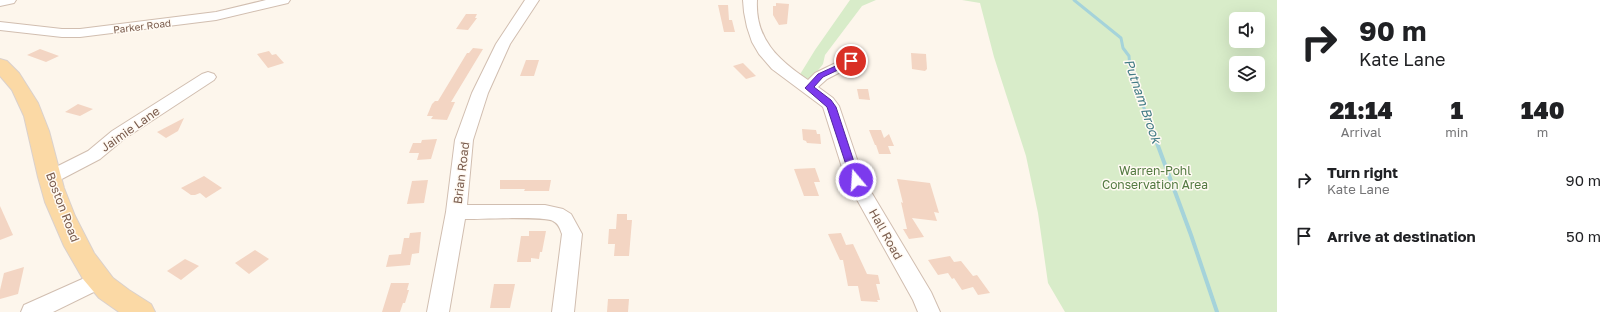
<!DOCTYPE html>
<style>
body{margin:0;font-family:"Golos Text",sans-serif;background:#f6f6f6;color:#202124;height:100vh;display:flex;flex-direction:column;font-size:15px;white-space:nowrap}
*{box-sizing:border-box;margin:0}
p{font-size:13px;color:#757577}
.icon{flex:none;width:22px;height:22px;fill:none;stroke:currentColor;stroke-width:2;stroke-linecap:round;stroke-linejoin:round}
.map{position:relative;flex:1;overflow:hidden}
.panel{display:flex;flex-direction:column;background:#fff;width:340px}
.panel>*{flex:none}
.hud{background:#fff;color:#202124;overflow:hidden}
.tools{position:absolute;left:1229px;top:12px;display:grid;gap:8px}
.tools a{display:grid;place-items:center;width:36px;height:36px;border-radius:6px;background:#fff;box-shadow:0 4px 16px #0002;font-size:20px}
.pin{position:absolute;display:grid;place-items:center;width:34px;height:34px;color:#fff;margin:-17px;border:2px solid #fff;border-radius:50%;box-shadow:0 1px 4px #0007}
.me{position:absolute;width:44px;margin:-22px;rotate:342deg;stroke-linejoin:round;filter:drop-shadow(0 0 3px #0008)}
.turn{display:flex;align-items:center;gap:14px;height:84px;padding:0 16px;font-size:18px}
.turn .icon{width:52px;height:52px;stroke-width:2.5}
.turn b{display:block;font-size:28px;line-height:34px}
.eta{display:flex;justify-content:space-evenly;align-items:center;height:68px;text-align:center}
.eta b{font-size:24px;font-weight:800;line-height:28px}
ul{padding:0;list-style:none}
li{display:flex;align-items:center;gap:12px;height:56px;padding:0 16px}
li div{flex:1}
li b{display:block;font-size:15px}
li em{font-style:normal}
main{display:flex;flex:1;min-height:0}
.map>svg:first-child{display:block}
.green{fill:#d8ecc9;fill-rule:evenodd}
.lines{fill:none;stroke-linecap:round;stroke-linejoin:round}
.stream-far1{stroke:#a5d3da;stroke-width:3}
.stream{stroke:#a5d3da;stroke-width:4}
.building{fill:#f3d5c3}
.minor-casing{stroke:#d1beb0;stroke-width:2}
.major-casing{stroke:#dad1cd;stroke-width:2}
.minor{fill:#fff;fill-rule:evenodd}
.major{fill:#fbd9a5;fill-rule:evenodd}
.route{fill:#7c3aed;stroke:#51269a}
.labels{text-anchor:middle;dominant-baseline:central;stroke-width:3;stroke-linejoin:round;paint-order:stroke}
.far-street-label{font-size:10px;fill:#7a5c4d;stroke:#fffaf3}
.street-label{font-size:12px;fill:#7a5c4d;stroke:#fffaf3}
.park-label{font-size:12px;fill:#537a41;stroke:#fffaf3}
.water-label{font-size:13px;font-style:italic;fill:#437c86;stroke:#fffaf3}
</style>
<main>
<div class="map">
<svg width="1277" height="312" viewBox="0 0 1277 312">
<rect width="100%" height="100%" fill="#fdf6ec"/>
<!-- green -->
<g class="green">
<polygon points="850,0 876,0 862,6 825,55 823,64 809,82 799,76 815,50"/>
<path d="M962,0H1277V312H1065L1048,283L1038,213L1026,156L994,57L980,3ZM1236,19H1258V41H1236ZM1236,63H1258V85H1236Z"/>
</g>
<g class="lines">
<!-- stream-far1 -->
<polyline class="stream-far1" points="1074,0 1121,38 1123,48 1129,56 1130,69 1154,136"/>
<!-- stream -->
<polyline class="stream" points="1154,135 1191,235 1217,312"/>
</g>
<!-- building -->
<g class="building">
<polygon points="776,3 789,4 787,24 779,25 773,15 773,6 776,6"/>
<polygon points="718,5 728,5 729,20 732,20 735,32 724,32"/>
<polygon points="466,14 477,14 475,18 477,18 468,30 456,29"/>
<polygon points="473,48 483,49 451,102 455,102 447,120 431,119 433,116 427,116 432,104 435,101 438,101 467,53 469,53"/>
<polygon points="40,49 59,56 46,62 27,55"/>
<polygon points="269,51 272,55 276,54 284,63 268,68 257,54"/>
<polygon points="911,53 926,54 927,69 925,71 912,69"/>
<polygon points="526,60 539,60 534,76 520,76"/>
<polygon points="743,63 756,76 746,79 733,66"/>
<polygon points="857,89 868,89 870,100 859,99"/>
<polygon points="78,104 93,109 80,116 65,112"/>
<polygon points="184,118 178,131 166,138 157,132"/>
<polygon points="802,129 816,130 817,134 820,134 821,144 807,143 806,141 803,140"/>
<polygon points="869,130 881,130 884,138 889,134 894,146 888,146 891,154 879,154 876,145 874,145 875,145"/>
<polygon points="437,139 431,159 417,160 419,153 409,153 413,143 421,143 422,140"/>
<polygon points="815,168 820,182 814,182 819,196 804,196 794,169"/>
<polygon points="204,176 222,188 206,198 200,193 195,195 191,195 181,188"/>
<polygon points="897,179 930,183 939,213 934,212 937,221 912,218 924,237 909,239 903,229 907,229 901,202 903,203"/>
<polygon points="428,180 424,203 407,204 412,181"/>
<polygon points="500,180 551,180 549,191 524,191 525,189 500,189"/>
<polygon points="0,206 13,235 0,240"/>
<polygon points="617,214 627,214 627,220 632,220 629,256 614,256 615,244 608,244 609,229 616,229"/>
<polygon points="529,231 546,231 542,252 540,252 539,259 531,258 531,262 517,262 521,236 529,236"/>
<polygon points="421,232 419,253 412,254 410,265 386,267 389,255 401,254 404,238 409,238 410,233"/>
<polygon points="841,233 846,245 853,244 867,274 878,275 880,284 876,284 880,300 877,300 878,302 861,301 858,286 848,286 843,260 840,260 828,234"/>
<polygon points="255,250 269,259 249,274 235,263"/>
<polygon points="950,256 954,262 961,261 973,276 977,275 990,293 978,295 973,287 962,290 954,278 952,279 948,273 938,275 928,260"/>
<polygon points="185,259 199,266 181,280 167,271"/>
<polygon points="24,267 18,294 0,299 0,290 4,273"/>
<polygon points="391,283 409,283 407,290 409,290 405,303 403,303 400,312 382,312"/>
<polygon points="494,284 515,284 510,308 490,308"/>
<polygon points="608,299 629,299 628,312 607,312"/>
</g>
<g class="lines">
<defs>
<g id="minor">
<polygon points="0,0 16,0 14,3 0,6"/>
<polygon points="266,0 290,0 288,3 216,20 80,37 62,37 0,30 0,22 62,29 80,29 216,12"/>
<path d="M525,0H539L510,44L488,93L473,140L467,205H545L563,209L571,214L582,234L574,312H552L562,234C560,229 559,224 553,221C544,216 479,219 465,219L449,312H427L446,212L455,140L472,93L496,44Z"/>
<path d="M743,0H757C755,39 778,60 808,80L815,73L846,58L851,56L856,58L859,61L856,64L827,79L818,87L833,98L839,106L864,180L931,292L940,312H918L913,300L846,180L823,107L772,69L759,54L752,42L747,27L744,12Z"/>
<polygon points="208,72 214,74 216,77 214,80 124,139 100,159 56,182 49,184 42,182 40,178 42,174 88,151 112,131 202,74"/>
<polygon points="98,272 106,274 109,280 106,286 53,312 21,312 24,305"/>
</g>
<polygon id="major" points="0,59 7,61 19,73 38,103 49,131 64,188 75,216 94,253 113,278 129,290 151,304 155,312 119,312 99,298 83,279 64,246 45,202 38,177 24,116 12,90 0,76"/>
</defs>
<!-- minor casing -->
<use href="#minor" class="minor-casing"/>
<!-- major casing -->
<use href="#major" class="major-casing"/>
<!-- minor -->
<use href="#minor" class="minor"/>
<!-- major -->
<use href="#major" class="major"/>
</g>
<!-- route -->
<polygon class="route" points="851,59 853,60 853,63 823,77 814,87 831,100 836,107 860,180 856,183 851,180 827,107 805,88 818,74"/>
<g class="labels">
<!-- far-street labels -->
<g class="far-street-label">
<text transform="translate(142 26) rotate(-7)">Parker Road</text>
</g>
<!-- street labels -->
<g class="street-label">
<text transform="translate(130 129) rotate(-35)">Jaimie Lane</text>
<text transform="translate(461 173) rotate(-83)">Brian Road</text>
<text transform="translate(63 207) rotate(69)">Boston Road</text>
<text transform="translate(886 234) rotate(61)">Hall Road</text>
</g>
<!-- park labels -->
<g class="park-label">
<text x="1155" y="170">Warren-Pohl<tspan x="1155" dy="14">Conservation Area</tspan></text>
</g>
<!-- water labels -->
<g class="water-label">
<text transform="translate(1143 101) rotate(71)">Putnam Brook</text>
</g>
</g>
</svg>
<div class="tools">
<a><svg class="icon" aria-label="sound" viewBox="0 0 24 24"><path d="M4 9h4l5-4v14l-5-4H4zM17 9q2 3 0 6"/></svg></a>
<a><svg class="icon" aria-label="layers" viewBox="0 0 24 24"><path d="M12 4l9 5-9 5-9-5zM3 14l9 5 9-5"/></svg></a>
</div>
<div class="pin" style="left:851px;top:61px;background:#d93025"><svg class="icon" aria-label="arrive" viewBox="0 0 24 24"><path d="M6 21V4h12l-3 4 3 4H6"/></svg></div>
<svg class="me" style="left:856px;top:180px" viewBox="-20 -20 40 40"><circle r="17" fill="#7c3aed" stroke="#fff" stroke-width="3"/><path d="M0-11L8 9 0 5-8 9z" fill="#fff"/></svg>
</div>
<section class="panel">
<div class="hud">
<div class="turn"><svg class="icon" aria-label="right" viewBox="0 0 24 24"><path d="M7 20v-9h11M14 6l5 5-5 5"/></svg><div><b>90 m</b>Kate Lane</div></div>
</div>
<div class="eta">
<div><b>21:14</b><p>Arrival</p></div>
<div><b>1</b><p>min</p></div>
<div><b>140</b><p>m</p></div>
</div>
<ul>
<li><svg class="icon" aria-label="right" viewBox="0 0 24 24"><path d="M7 20v-9h11M14 6l5 5-5 5"/></svg><div><b>Turn right</b><p>Kate Lane</p></div><em>90 m</em></li>
<li><svg class="icon" aria-label="arrive" viewBox="0 0 24 24"><path d="M6 21V4h12l-3 4 3 4H6"/></svg><div><b>Arrive at destination</b></div><em>50 m</em></li>
</ul>
</section>
</main>
